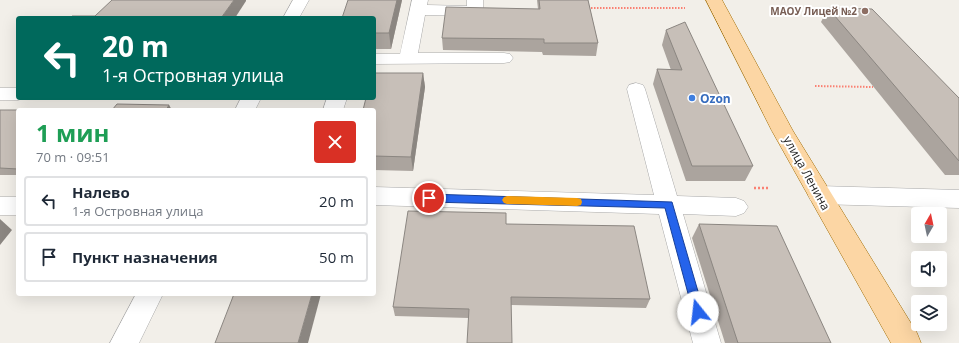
<!DOCTYPE html>
<html lang="ru">
<meta charset="utf-8">
<style>
body{margin:0;font-family:"Open Sans",sans-serif;background:#f6f6f7;color:#1f2937;height:100vh;display:flex;flex-direction:column;font-size:15px;white-space:nowrap}
*{box-sizing:border-box;margin:0}
p{font-size:13px;color:#747a83}
.icon{flex:none;width:22px;height:22px;fill:none;stroke:currentColor;stroke-width:2;stroke-linecap:round;stroke-linejoin:round}
.map{position:relative;flex:1;overflow:hidden}
.drawer{position:absolute;left:16px;top:108px;width:360px;height:188px;display:flex;flex-direction:column;background:#fff;border-radius:4px;box-shadow:0 4px 16px #0002}
.drawer>*{flex:none}
.hud{position:absolute;left:16px;top:16px;width:360px;height:84px;border-radius:4px;box-shadow:0 4px 16px #0002;background:#00695c;color:#fff;overflow:hidden}
.needle{width:26px;rotate:9deg}
.controls{position:absolute;left:911px;top:207px;display:grid;gap:8px}
.controls a{display:grid;place-items:center;width:36px;height:36px;border-radius:4px;background:#fff;box-shadow:0 4px 16px #0002;font-size:20px}
.pin{position:absolute;display:grid;place-items:center;width:34px;height:34px;color:#fff;margin:-17px;border:2px solid #fff;border-radius:50%;box-shadow:0 1px 4px #0007}
.me{position:absolute;width:44px;margin:-22px;rotate:344deg;stroke-linejoin:round;filter:drop-shadow(0 0 3px #0008)}
.turn{display:flex;align-items:center;gap:14px;height:84px;padding:0 20px;font-size:18px}
.turn .icon{width:52px;height:52px;stroke-width:2.5}
.turn b{display:block;font-size:28px;line-height:34px}
.round{display:grid;place-items:center;flex:none;width:42px;height:42px;border-radius:4px;background:#f6f6f7}
.head{display:flex;align-items:center;justify-content:space-between;height:68px;padding:0 20px}
h1{font-size:24px;font-weight:700;line-height:30px;color:#1e9e55}
ul{padding:0;list-style:none}
li{display:flex;align-items:center;gap:12px;height:50px;margin:0 8px 6px;padding:0 12px;border:2px solid #e0e1e3;border-radius:4px}
li div{flex:1}
li b{display:block;font-size:15px}
li em{font-style:normal}
.map>svg:first-child{display:block}
.lines{fill:none;stroke-linecap:round;stroke-linejoin:round}
.minor-casing{stroke:#a9a9a9;stroke-width:1}
.major-casing{stroke:#a06b00;stroke-width:1}
.path-far1{stroke:#fa8072;stroke-width:2;stroke-dasharray:1.5 1.5;stroke-linecap:butt}
.path{stroke:#fa8072;stroke-width:2.5;stroke-dasharray:2 2;stroke-linecap:butt}
.minor{fill:#fff;fill-rule:evenodd}
.major{fill:#fcd6a4;fill-rule:evenodd}
.wall{fill:#aba49e}
.shaded-wall{fill:#8b8681}
.building{fill:#c7bfb8;stroke:#8b8681}
.route{fill:#2563eb;stroke:#184099}
.slow{fill:#f59e0b}
.education-dot{fill:#8d6e63;stroke:#fff;stroke-width:1.5}
.shop-dot{fill:#3f7fe0;stroke:#fff;stroke-width:1.5}
.labels{text-anchor:middle;dominant-baseline:central;stroke-width:4;stroke-linejoin:round;paint-order:stroke}
.far-education-label{font-size:10px;font-weight:bold;fill:#785e54;stroke:#fff;text-anchor:end}
.shop-label{font-size:12px;font-weight:bold;fill:#366cbe;stroke:#fff;text-anchor:start}
.street-label{font-size:12px;fill:#222;stroke:#fff}
</style>
<div class="map">
<svg width="959" height="343" viewBox="0 0 959 343">
<rect width="100%" height="100%" fill="#f2efe9"/>
<g class="lines">
<defs>
<g id="minor">
<polygon points="293,0 309,0 299,18 283,18"/>
<polygon points="412,0 428,0 427,5 467,6 467,0 483,0 483,11 481,14 475,16 425,15 418,53 504,53 510,54 513,58 510,62 504,63 374,64 374,54 400,54"/>
<polygon points="636,83 643,85 645,89 677,196 736,198 744,201 748,207 744,213 736,216 683,214 721,343 693,343 659,214 374,205 374,187 654,195 627,89 629,85"/>
<polygon points="0,88 18,88 18,98 25,98 18,100 0,100"/>
<polygon points="241,98 261,98 255,110 235,110"/>
<polygon points="327,98 347,98 343,110 323,110"/>
<polygon points="819,186 959,190 959,208 819,204 811,201 808,195 811,189"/>
<rect x="0" y="197" width="18" height="18"/>
<polygon points="136,294 163,294 139,343 110,343"/>
</g>
<polygon id="major" points="706,0 722,0 793,131 917,333 921,343 891,343 772,131"/>
</defs>
<!-- minor casing -->
<use href="#minor" class="minor-casing"/>
<!-- major casing -->
<use href="#major" class="major-casing"/>
<!-- path-far1 -->
<g class="path-far1">
<polyline points="588,8 685,8"/>
<polyline points="815,86 873,87"/>
</g>
<!-- path -->
<polyline class="path" points="754,188 770,188"/>
<!-- minor -->
<use href="#minor" class="minor"/>
<!-- major -->
<use href="#major" class="major"/>
</g>
<!-- wall -->
<g class="wall">
<polygon points="348,0 402,0 391,49 374,49 374,18"/>
<polygon points="537,0 588,0 598,43 596,56 543,55 542,52 443,50 442,38 538,9"/>
<polygon points="828,8 959,98 959,175 945,175 821,22"/>
<polygon points="666,30 753,166 745,181 686,181 653,84 657,69 671,70 662,45"/>
<polygon points="423,73 425,87 413,171 374,170 374,110"/>
<rect x="0" y="110" width="18" height="65"/>
<polygon points="506,224 650,299 646,308 512,305 469,318 395,316 393,307"/>
<polygon points="699,224 831,343 725,343 692,238"/>
</g>
<!-- shaded-wall -->
<g class="shaded-wall">
<polygon points="234,0 246,0 246,1 235,18 221,18"/>
<polygon points="397,0 402,0 391,49 389,33"/>
<polygon points="423,73 425,87 413,171 411,157"/>
<polygon points="169,105 172,110 166,110"/>
<polygon points="0,219 12,230 0,245"/>
<polygon points="312,294 321,294 308,343 298,343"/>
</g>
<!-- building -->
<g class="building">
<polygon points="112,0 234,0 221,18 70,18 72,16 95,16"/>
<polygon points="348,0 397,0 389,33 374,33 374,18 342,18"/>
<polygon points="539,0 588,0 598,43 544,43 544,39 442,38 446,7 540,9"/>
<polygon points="828,8 872,9 959,98 959,161"/>
<polygon points="685,22 753,166 692,166 657,69 682,70 666,30"/>
<polygon points="374,73 423,73 411,157 374,156 374,110 363,110 366,98 374,98"/>
<polygon points="117,104 169,105 166,110 112,110"/>
<polygon points="0,110 18,110 18,169 0,168"/>
<polygon points="408,211 506,213 506,224 634,226 650,299 511,297 512,343 467,343 469,309 393,307"/>
<polygon points="699,224 777,226 831,343 738,343"/>
<polygon points="234,294 312,294 298,343 215,343"/>
</g>
<!-- route -->
<polygon class="route" points="429,194 672,202 704,312 702,316 698,317 694,316 693,312 665,208 429,202 426,200 424,198 426,195"/>
<!-- slow -->
<polygon class="slow" points="507,196 577,198 581,199 582,202 581,205 577,206 507,204 504,203 502,200 504,197"/>
<!-- markers -->
<circle class="education-dot" cx="865" cy="11" r="4"/>
<circle class="shop-dot" cx="692" cy="98" r="4"/>
<g class="labels">
<!-- far-education labels -->
<g class="far-education-label">
<text x="857" y="11">МАОУ Лицей №2</text>
</g>
<!-- shop labels -->
<g class="shop-label">
<text x="700" y="98">Ozon</text>
</g>
<!-- street labels -->
<g class="street-label">
<text transform="translate(807 173) rotate(61)">улица Ленина</text>
</g>
</g>
</svg>
<div class="controls">
<a><svg class="needle" viewBox="-14 -14 28 28"><path d="M0-13l5 13h-10z" fill="#e53935"/><path d="M0 13l5-13h-10z" fill="#747a83"/></svg></a>
<a><svg class="icon" aria-label="sound" viewBox="0 0 24 24"><path d="M4 9h4l5-4v14l-5-4H4zM17 9q2 3 0 6"/></svg></a>
<a><svg class="icon" aria-label="layers" viewBox="0 0 24 24"><path d="M12 4l9 5-9 5-9-5zM3 14l9 5 9-5"/></svg></a>
</div>
<div class="pin" style="left:429px;top:198px;background:#d93025"><svg class="icon" aria-label="arrive" viewBox="0 0 24 24"><path d="M6 21V4h12l-3 4 3 4H6"/></svg></div>
<svg class="me" style="left:698px;top:312px" viewBox="-20 -20 40 40"><circle r="19" fill="#fff"/><path d="M0-13L10 11 0 6-10 11z" fill="#2563eb"/></svg>
<div class="hud">
<div class="turn"><svg class="icon" aria-label="left" viewBox="0 0 24 24"><path d="M17 20v-9H6M10 6l-5 5 5 5"/></svg><div><b>20 m</b>1-я Островная улица</div></div>
</div>
<section class="drawer">
<div class="head"><div><h1>1 мин</h1><p>70 m · 09:51</p></div><a class="round" style="background:#d93025;color:#fff"><svg class="icon" aria-label="close" viewBox="0 0 24 24"><path d="M6 6l12 12M18 6L6 18"/></svg></a></div>
<ul>
<li><svg class="icon" aria-label="left" viewBox="0 0 24 24"><path d="M17 20v-9H6M10 6l-5 5 5 5"/></svg><div><b>Налево</b><p>1-я Островная улица</p></div><em>20 m</em></li>
<li><svg class="icon" aria-label="arrive" viewBox="0 0 24 24"><path d="M6 21V4h12l-3 4 3 4H6"/></svg><div><b>Пункт назначения</b></div><em>50 m</em></li>
</ul>
</section>
</div>
